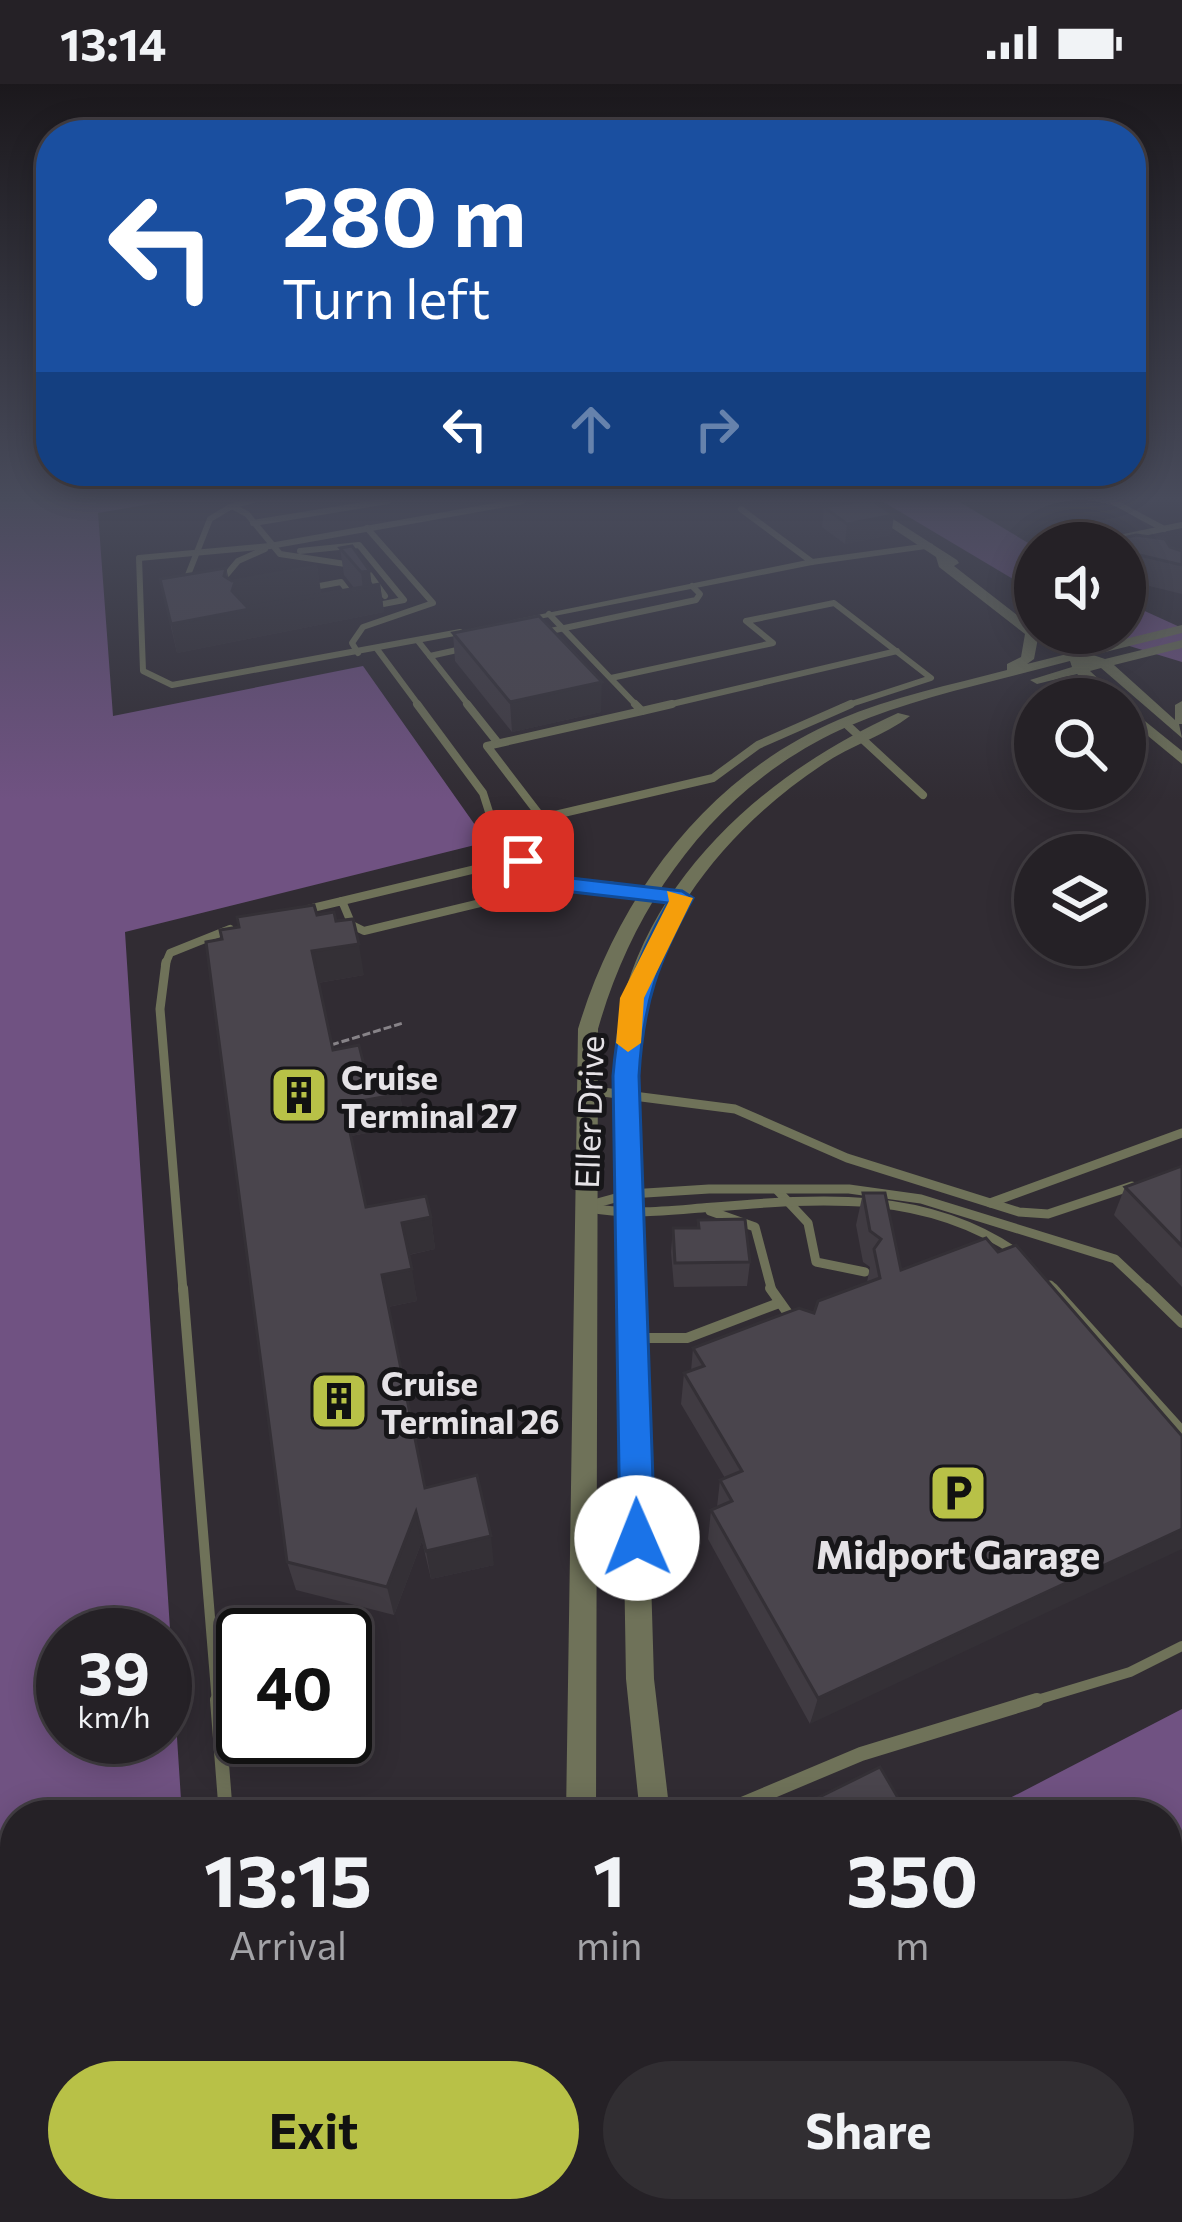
<!DOCTYPE html>
<style>
body{margin:0;font-family:Commissioner,sans-serif;background:#312e32;color:#f1f3f6;height:100vh;display:flex;flex-direction:column;font-size:45px;white-space:nowrap}
*{box-sizing:border-box;margin:0}
p{font-size:39px;color:#a3a3a7}
.icon{flex:none;width:66px;height:66px;fill:none;stroke:currentColor;stroke-width:2;stroke-linecap:round;stroke-linejoin:round}
.map{position:relative;flex:1;overflow:hidden}
.sheet{position:absolute;left:0px;top:1716px;width:1182px;height:423px;display:flex;flex-direction:column;background:#252126;border-radius:48px 48px 0 0;box-shadow:0 6px 30px #0003,0 0 0 3px #423e43}
.sheet>*{flex:none}
.banner{position:absolute;left:36px;top:36px;width:1110px;height:366px;border-radius:48px;box-shadow:0 6px 30px #0003,0 0 0 3px #423e43;background:#1a4fa0;color:#fff;overflow:hidden}
.tools{position:absolute;left:1014px;top:438px;display:grid;gap:24px}
.tools a{display:grid;place-items:center;width:132px;height:132px;border-radius:50%;background:#252126;box-shadow:0 6px 30px #0003,0 0 0 3px #423e43;font-size:60px}
.speed{position:absolute;left:36px;top:1524px;display:flex;gap:24px;font-size:60px;font-weight:700;text-align:center}
.speed>*{display:grid;place-content:center;width:156px;height:156px;border-radius:50%;background:#252126;box-shadow:0 6px 30px #0003,0 0 0 3px #423e43;line-height:1}
.speed small{font-size:30px;font-weight:400}
.speed .limit{border:6px solid #111;border-radius:18px;background:#fff;color:#111}
.pin{position:absolute;display:grid;place-items:center;width:102px;height:102px;color:#fff;margin:-51px;border-radius:24px;box-shadow:0 6px 18px #0006}
.me{position:absolute;width:132px;margin:-66px;rotate:359deg;stroke-linejoin:round;filter:drop-shadow(0 0 9px #0008)}
.turn{display:flex;align-items:center;gap:42px;height:252px;padding:0 48px;font-size:54px}
.turn .icon{width:156px;height:156px;stroke-width:2.5}
.turn b{display:block;font-size:84px;line-height:102px}
.lanes{display:flex;align-items:center;height:114px;padding:0 48px;background:#0003;justify-content:center;gap:60px;direction:ltr}
.lanes .off{opacity:.35}
.eta{display:flex;justify-content:space-evenly;align-items:center;height:204px;text-align:center}
.eta b{font-size:72px;font-weight:700;line-height:84px}
.action{display:flex;gap:24px;margin-top:auto;padding:24px 48px}
.action a{flex:1;height:138px;border-radius:72px;background:#b8c147;color:#111;font-size:48px;font-weight:700;line-height:138px;text-align:center}
.action a+a{background:#312e32;color:#f1f3f6}
.status{display:flex;justify-content:space-between;align-items:center;height:84px;padding:0 60px;background:#252126;direction:ltr}
.status svg{height:33px;fill:currentColor}
.map>svg:first-child{display:block}
.water{fill:#705282;fill-rule:evenodd}
.lines{fill:none;stroke-linecap:round;stroke-linejoin:round}
.path{stroke:#878388;stroke-width:3;stroke-dasharray:8 3;stroke-linecap:butt}
.service-far4{stroke:#6f7259;stroke-width:6}
.service-far3{stroke:#6f7259;stroke-width:8}
.service-far2{stroke:#6f7259;stroke-width:9}
.service-far1{stroke:#6f7259;stroke-width:10}
.service{stroke:#6f7259;stroke-width:14}
.minor{fill:#6f7259;fill-rule:evenodd}
.tertiary{fill:#6f7259;fill-rule:evenodd}
.service-bridge{stroke:#6f7259;stroke-width:6}
.wall{fill:#403b42}
.shaded-wall{fill:#343036}
.building{fill:#4a454d;stroke:#343036;stroke-width:3}
.route{fill:#1a73e8;stroke:#114b97;stroke-width:3}
.slow{fill:#f59e0b}
.labels{text-anchor:middle;dominant-baseline:central;stroke-width:10;stroke-linejoin:round;paint-order:stroke}
.poi-label{font-size:33px;font-weight:bold;fill:#e5e2e6;stroke:#171619;text-anchor:start}
.street-label{font-size:33px;fill:#e5e2e6;stroke:#171619}
.near-poi-label{font-size:39px;font-weight:bold;fill:#e5e2e6;stroke:#171619}
</style>
<div class="status"><b>13:14</b><svg viewBox="0 0 49 12"><path d="M0 12V9h3v3zM5 12V6h3v6zM10 12V3h3v9zM15 12V0h3v12zM26 1h20v11H26zM47 4h2v5h-2z"/></svg></div>
<div class="map">
<svg width="1182" height="2138" viewBox="0 0 1182 2138">
<rect width="100%" height="100%" fill="#312c33"/>
<!-- water -->
<g class="water">
<path d="M0,417H168L98,429L113,632L363,582L487,758L125,848L182,1731H15V2124H207L211,2138H0ZM165,1551V1653H63V1551Z"/>
<polygon points="882,417 958,417 1035,463 1035,508"/>
<polygon points="1125,518 1182,544 1182,578 1090,550 1125,549"/>
<polygon points="1182,1625 1182,2049 1167,2025 1167,1731 981,1729"/>
</g>
<g class="lines">
<!-- path -->
<polyline class="path" points="331,961 403,939"/>
<!-- service-far4 -->
<g class="service-far4">
<polyline points="1112,417 1164,445"/>
<polyline points="741,425 812,478"/>
<polyline points="253,439 388,417"/>
<polyline points="1095,459 1182,441"/>
<polyline points="367,487 385,512"/>
<polyline points="186,496 210,435 232,422 247,430 280,470 352,481"/>
<polyline points="222,496 238,477 265,465"/>
<polyline points="314,503 341,498 354,515"/>
<polyline points="549,530 638,623"/>
<polyline points="460,548 172,601 143,587 139,474 270,462 523,417"/>
<polyline points="541,549 696,516 700,510 692,502"/>
<polyline points="418,557 470,623"/>
<polyline points="377,565 420,623"/>
<polyline points="358,569 352,559 363,543 433,519 367,444"/>
<polyline points="430,572 466,564"/>
<polyline points="611,594 773,559 746,537 834,519 931,594 842,623"/>
<polyline points="659,623 897,567"/>
</g>
<!-- service-far3 -->
<g class="service-far3">
<polyline points="417,620 483,709 505,778"/>
<polyline points="467,620 498,659"/>
<polyline points="635,620 642,627 487,662 542,734 713,694 758,661 851,620"/>
<polyline points="642,627 672,620"/>
<polyline points="845,639 923,711"/>
<polyline points="342,817 505,778 542,781 564,800"/>
<polyline points="304,826 342,817 352,841 364,847 555,801 608,801 682,814"/>
<polyline points="165,881 170,869 230,845"/>
</g>
<!-- service-far2 -->
<g class="service-far2">
<polyline points="166,878 160,925 183,1207"/>
<polyline points="587,1006 735,1025 847,1074 1019,1128 1048,1130 1132,1102"/>
<polyline points="777,1106 808,1139 816,1178 865,1188"/>
<polyline points="990,1119 1182,1049"/>
<polyline points="590,1121 630,1110 709,1105 849,1105 921,1115 1115,1175 1149,1207"/>
<path d="M590,1124C628,1131 664,1127 702,1124C812,1115 922,1103 1017,1169"/>
<polyline points="710,1127 755,1143 772,1207"/>
<polyline points="1050,1201 1056,1207"/>
</g>
<!-- service-far1 -->
<g class="service-far1">
<polyline points="183,1204 217,1619"/>
<polyline points="770,1204 792,1235"/>
<polyline points="1053,1204 1182,1347"/>
<polyline points="1146,1204 1182,1239"/>
<polyline points="635,1254 687,1254 779,1219"/>
<polyline points="1027,1619 1130,1588 1182,1562"/>
</g>
<!-- service -->
<g class="service">
<polyline points="217,1616 226,1731"/>
<polyline points="716,1731 861,1670 1037,1616"/>
</g>
<!-- minor -->
<polygon class="minor" points="929,459 933,460 933,464 812,481 519,539 513,536 812,475"/>
<!-- tertiary -->
<g class="tertiary">
<polygon points="260,417 232,425 226,422 239,417"/>
<path d="M851,417H865L957,476L959,479L954,482L1035,545V549H1039L1034,575L1027,580L1067,570L1042,549H1057L1080,566L1182,541V549L1093,571L1105,575L1182,556V564L1114,581L1175,636V621L1182,617V640H1179L1182,654L1101,584L1090,587L1120,615H1105L1077,590L1037,600L1030,596L1072,583L1070,577C997,597 919,612 849,642C720,698 635,814 598,945L596,1731H566L578,945C618,812 707,692 838,636C892,613 950,601 1007,586V580L1021,573L1025,550L939,483L936,473Z"/>
<polygon points="1125,621 1182,667 1182,680 1125,633"/>
<path d="M898,629L910,632C884,652 849,662 822,681C738,737 666,819 641,918C635,942 637,968 636,992L654,1595L670,1731H640L626,1595L616,992C618,968 616,943 622,919C658,782 774,685 898,629Z"/>
<polygon points="734,2124 771,2124 777,2138 740,2138"/>
<polygon points="803,2124 840,2124 845,2138 809,2138"/>
</g>
<!-- service-bridge -->
<polyline class="service-bridge" points="300,467 359,461 404,516 378,521"/>
</g>
<!-- wall -->
<g class="wall">
<polygon points="824,423 894,431 891,451 845,460 822,443"/>
<polygon points="1110,457 1170,463 1182,467 1182,510 1125,496 1125,459 1109,459"/>
<polygon points="340,464 372,502 380,500 384,528 177,569 160,495 226,484 229,495 232,497 317,482 321,509 277,518 355,505 344,491"/>
<polygon points="453,549 601,628 512,648 455,577"/>
<polygon points="317,831 336,837 364,891 318,899 333,966 368,997 400,1010 405,1042 351,1052 366,1123 431,1133 435,1165 409,1171 417,1217 388,1223 425,1404 494,1481 431,1495 422,1457 394,1531 296,1506 287,1478 222,855"/>
<polygon points="1182,1082 1182,1203 1114,1131 1125,1103"/>
<polygon points="863,1109 901,1186 986,1154 810,1640 708,1455 711,1426 717,1423 720,1396 725,1394 681,1320 684,1289 691,1287 693,1264 814,1229 867,1198 870,1183 863,1178 856,1141"/>
<polygon points="698,1136 750,1178 747,1202 674,1203 671,1168 673,1144 697,1144"/>
<polygon points="1182,2121 1182,2138 934,2138 927,2124 1167,2124"/>
</g>
<!-- shaded-wall -->
<g class="shaded-wall">
<polygon points="894,431 891,451 845,460 847,440"/>
<polygon points="317,482 321,509 240,526 363,505 361,488 370,487 372,503 380,500 384,528 177,569 171,540 232,507 235,498"/>
<polygon points="602,598 601,628 512,648 510,618"/>
<polygon points="359,860 364,891 317,899 312,867"/>
<polygon points="400,1010 405,1042 350,1052 344,1020"/>
<polygon points="431,1133 435,1165 407,1171 402,1139"/>
<polygon points="412,1185 417,1217 387,1223 382,1191"/>
<polygon points="416,1428 422,1457 394,1531 387,1503"/>
<polygon points="1182,1445 1182,1465 810,1640 818,1614"/>
<polygon points="491,1452 494,1481 431,1495 426,1467"/>
</g>
<!-- building -->
<g class="building">
<polygon points="860,417 873,417 894,431 847,440 824,423"/>
<polygon points="1136,451 1165,455 1170,463 1182,467 1182,481 1135,470 1125,465 1125,459 1114,459 1110,457"/>
<polygon points="352,462 370,487 361,488 340,464"/>
<polygon points="317,482 235,498 232,507 247,523 380,500 171,540 160,495 226,484 224,492 232,497"/>
<polygon points="539,532 602,598 510,618 453,549"/>
<polygon points="314,821 317,831 334,828 336,837 353,835 359,860 312,867 333,966 359,961 368,997 396,992 400,1010 344,1020 366,1123 426,1112 431,1133 402,1139 412,1185 382,1191 425,1404 477,1391 491,1452 426,1467 416,1428 387,1503 287,1478 206,858 222,855 220,846 239,843 237,833"/>
<polygon points="1182,1082 1182,1162 1125,1103"/>
<polygon points="863,1109 885,1109 901,1186 986,1154 998,1168 1016,1161 1182,1352 1182,1445 818,1614 711,1426 732,1417 720,1396 742,1387 684,1289 704,1282 693,1264 799,1224 814,1229 818,1217 880,1194 874,1165 881,1155 870,1147"/>
<polygon points="745,1135 750,1178 675,1179 673,1144 699,1144 698,1136"/>
<polygon points="880,1683 908,1731 783,1731"/>
<polygon points="1167,2099 1182,2123 1182,2138 954,2138 947,2124 1167,2124"/>
<polygon points="418,2124 604,2124 612,2138 412,2138"/>
</g>
<!-- sky -->
<linearGradient id="sky" x2="0" y2="1"><stop stop-color="#1b181c"/><stop offset="0.58" stop-color="#484b5b"/><stop offset="1" stop-color="#484b5b" stop-opacity="0"/></linearGradient>
<rect width="1182" height="716" fill="url(#sky)"/>
<!-- route -->
<path class="route" d="M523,770L550,776L571,794L682,807L693,814C658,877 643,919 639,992L655,1454L649,1466L637,1470L625,1466L620,1454L613,992C618,926 635,877 668,819L564,807L535,786L515,781L512,777Z"/>
<!-- slow -->
<polygon class="slow" points="667,807 693,814 644,914 641,959 628,968 616,959 620,914 669,817"/>
<!-- icons -->
<defs>
<symbol id="building-square" viewBox="-11 -11 22 22"><rect x="-9" y="-9" width="18" height="18" rx="4" fill="#b8c147" stroke="#171619"/><path d="M-4-6H4V6H1V3H-1V6H-4ZM-2.5-4.3h1.7v1.8h-1.7ZM.8-4.3h1.7v1.8H.8ZM-2.5-1h1.7V.8h-1.7ZM.8-1h1.7V.8H.8Z" fill="#111"/></symbol>
<symbol id="parking-square" viewBox="-11 -11 22 22"><rect x="-9" y="-9" width="18" height="18" rx="4" fill="#b8c147" stroke="#171619"/><path d="M-3.5-5.5H1a3.5 3.5 0 0 1 0 7H-1V5.5H-3.5ZM-1-3.4V-.6H.8a1.4 1.4 0 0 0 0-2.8Z" fill="#111"/></symbol>
</defs>
<g fill-rule="evenodd">
<use href="#building-square" x="266" y="978" width="66" height="66"/>
<use href="#building-square" x="306" y="1284" width="66" height="66"/>
<use href="#parking-square" x="925" y="1376" width="66" height="66"/>
</g>
<g class="labels">
<!-- poi labels -->
<g class="poi-label">
<text x="341" y="992">Cruise<tspan x="341" dy="38">Terminal 27</tspan></text>
<text x="381" y="1298">Cruise<tspan x="381" dy="38">Terminal 26</tspan></text>
</g>
<!-- street labels -->
<g class="street-label">
<text transform="translate(588 1028) rotate(-88)">Eller Drive</text>
</g>
<!-- near-poi labels -->
<g class="near-poi-label">
<text x="958" y="1469">Midport Garage</text>
</g>
</g>
</svg>
<div class="tools">
<a><svg class="icon" aria-label="sound" viewBox="0 0 24 24"><path d="M4 9h4l5-4v14l-5-4H4zM17 9q2 3 0 6"/></svg></a>
<a><svg class="icon" aria-label="search" viewBox="0 0 24 24"><circle cx="10" cy="10" r="6"/><path d="M15 15l6 6"/></svg></a>
<a><svg class="icon" aria-label="layers" viewBox="0 0 24 24"><path d="M12 4l9 5-9 5-9-5zM3 14l9 5 9-5"/></svg></a>
</div>
<div class="speed"><div>39<small>km/h</small></div><div class="limit">40</div></div>
<div class="pin" style="left:523px;top:777px;background:#d93025"><svg class="icon" aria-label="arrive" viewBox="0 0 24 24"><path d="M6 21V4h12l-3 4 3 4H6"/></svg></div>
<svg class="me" style="left:637px;top:1454px" viewBox="-20 -20 40 40"><circle r="19" fill="#fff"/><path d="M0-13L10 11 0 6-10 11z" fill="#1a73e8"/></svg>
<div class="banner">
<div class="turn"><svg class="icon" aria-label="left" viewBox="0 0 24 24"><path d="M17 20v-9H6M10 6l-5 5 5 5"/></svg><div><b>280 m</b>Turn left</div></div>
<div class="lanes"><svg class="icon" aria-label="left" viewBox="0 0 24 24"><path d="M17 20v-9H6M10 6l-5 5 5 5"/></svg><svg class="icon off" aria-label="ahead" viewBox="0 0 24 24"><path d="M12 20V5M6 11l6-6 6 6"/></svg><svg class="icon off" aria-label="right" viewBox="0 0 24 24"><path d="M7 20v-9h11M14 6l5 5-5 5"/></svg></div>
</div>
<section class="sheet">
<div class="eta">
<div><b>13:15</b><p>Arrival</p></div>
<div><b>1</b><p>min</p></div>
<div><b>350</b><p>m</p></div>
</div>
<div class="action"><a>Exit</a><a>Share</a></div>
</section>
</div>
